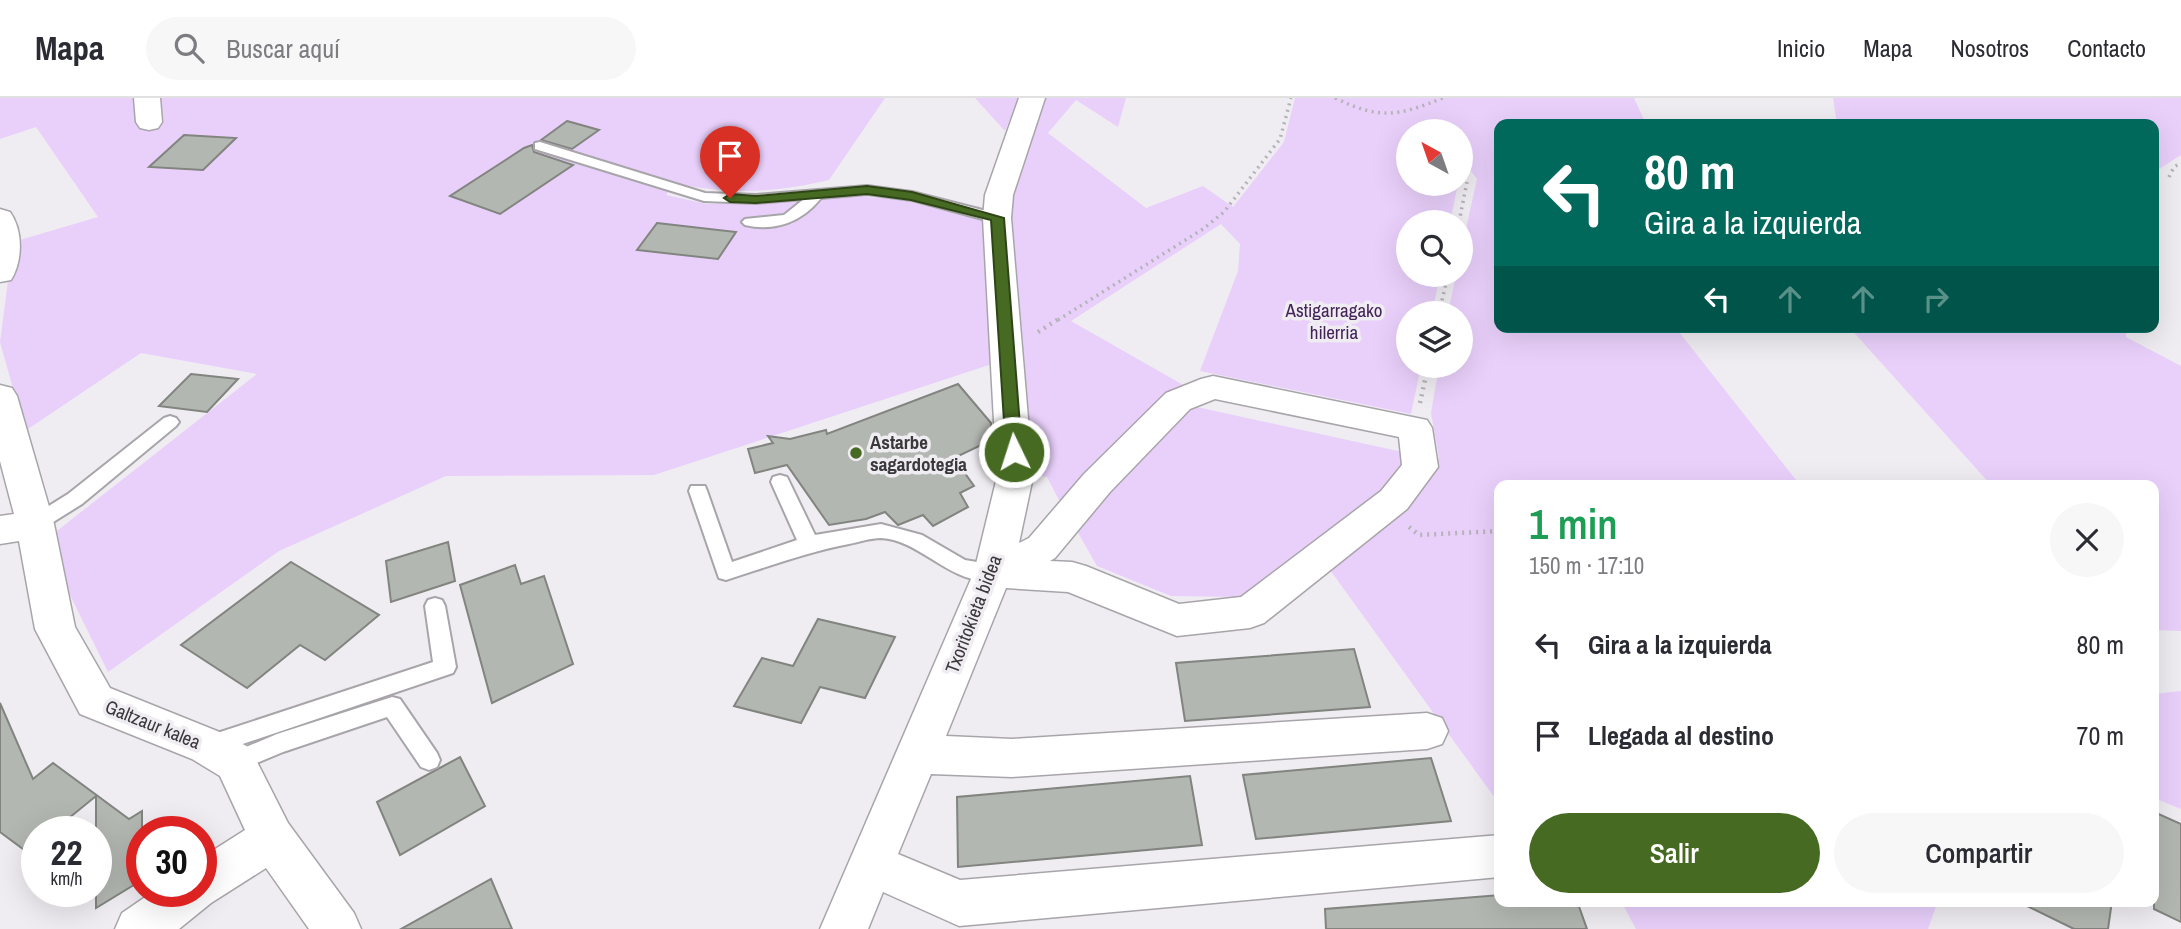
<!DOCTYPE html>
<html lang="es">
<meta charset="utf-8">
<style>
body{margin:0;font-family:"Archivo Narrow",sans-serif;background:#f7f7f7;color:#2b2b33;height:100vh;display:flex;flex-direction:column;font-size:26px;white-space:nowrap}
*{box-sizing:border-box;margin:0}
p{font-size:23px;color:#7c7c81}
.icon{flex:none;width:38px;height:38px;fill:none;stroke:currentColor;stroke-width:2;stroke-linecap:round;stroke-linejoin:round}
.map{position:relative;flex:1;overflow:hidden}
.panel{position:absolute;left:1494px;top:382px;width:665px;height:427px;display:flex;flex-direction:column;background:#fff;border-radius:14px;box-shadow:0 7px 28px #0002}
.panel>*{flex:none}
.guide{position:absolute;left:1494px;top:21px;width:665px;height:214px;border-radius:14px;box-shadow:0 7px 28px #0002;background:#00695c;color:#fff;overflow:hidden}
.needle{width:46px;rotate:320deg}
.tools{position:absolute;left:1396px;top:21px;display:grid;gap:14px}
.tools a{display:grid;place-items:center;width:77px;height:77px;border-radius:50%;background:#fff;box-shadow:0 7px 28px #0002;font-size:35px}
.speed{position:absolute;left:21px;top:718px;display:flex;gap:14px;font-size:35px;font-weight:700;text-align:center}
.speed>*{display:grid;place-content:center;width:91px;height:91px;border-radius:50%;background:#fff;box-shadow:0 7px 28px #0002;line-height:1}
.speed small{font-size:18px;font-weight:400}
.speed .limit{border:10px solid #d22;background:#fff;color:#111}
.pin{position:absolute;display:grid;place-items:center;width:60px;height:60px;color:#fff;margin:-72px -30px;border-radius:50% 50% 50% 0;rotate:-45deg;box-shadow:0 0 7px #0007}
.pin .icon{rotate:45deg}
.me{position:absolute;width:77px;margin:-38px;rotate:356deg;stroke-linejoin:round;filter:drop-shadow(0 0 5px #0008)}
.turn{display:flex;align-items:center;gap:24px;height:147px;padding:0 35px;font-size:32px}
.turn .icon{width:91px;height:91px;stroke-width:2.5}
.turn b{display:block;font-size:49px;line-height:60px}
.lanes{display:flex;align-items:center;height:66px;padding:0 35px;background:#0003;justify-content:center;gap:35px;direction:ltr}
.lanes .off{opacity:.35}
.round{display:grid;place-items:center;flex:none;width:74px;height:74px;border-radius:37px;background:#f7f7f7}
.summary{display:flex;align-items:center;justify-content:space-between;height:119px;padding:0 35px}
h1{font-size:42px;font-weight:600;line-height:52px;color:#1e9e55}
.action{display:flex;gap:14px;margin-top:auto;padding:14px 35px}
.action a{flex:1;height:80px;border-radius:42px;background:#466a22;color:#fff;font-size:28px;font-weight:600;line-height:80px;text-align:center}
.action a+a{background:#f7f7f7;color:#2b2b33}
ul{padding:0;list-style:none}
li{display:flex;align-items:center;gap:21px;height:91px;padding:0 35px}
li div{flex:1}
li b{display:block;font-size:26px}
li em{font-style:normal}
header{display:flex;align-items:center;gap:42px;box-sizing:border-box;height:98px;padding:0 35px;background:#fff;border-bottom:2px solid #e1e1e2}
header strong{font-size:33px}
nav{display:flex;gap:38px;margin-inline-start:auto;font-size:24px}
.search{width:490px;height:63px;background:#f7f7f7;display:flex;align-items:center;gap:18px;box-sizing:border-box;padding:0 24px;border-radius:38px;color:#7c7c81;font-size:26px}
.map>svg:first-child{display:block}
.green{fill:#e9d0fb}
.building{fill:#b3b7b1;stroke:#81847f;stroke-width:2}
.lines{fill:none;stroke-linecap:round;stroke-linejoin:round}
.service-casing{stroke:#a8a5aa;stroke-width:4}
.minor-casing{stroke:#a8a5aa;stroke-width:3}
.path-far1{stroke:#b5b3b8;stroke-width:3.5;stroke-dasharray:2 4.5;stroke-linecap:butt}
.path{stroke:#b5b3b8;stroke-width:4.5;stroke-dasharray:2 5;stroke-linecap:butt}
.service{fill:#fff;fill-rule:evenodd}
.minor{fill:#fff;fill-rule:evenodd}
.route{fill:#466a22;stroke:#2e4516;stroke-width:2}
.poi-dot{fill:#466a22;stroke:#efecf2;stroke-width:2.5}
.labels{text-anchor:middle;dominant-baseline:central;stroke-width:7;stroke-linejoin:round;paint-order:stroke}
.park-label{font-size:19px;fill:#442458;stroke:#efecf2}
.poi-label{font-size:19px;font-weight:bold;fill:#3a383b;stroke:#efecf2;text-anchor:start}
.street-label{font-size:19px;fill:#3a383b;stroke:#efecf2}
</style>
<header>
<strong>Mapa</strong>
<div class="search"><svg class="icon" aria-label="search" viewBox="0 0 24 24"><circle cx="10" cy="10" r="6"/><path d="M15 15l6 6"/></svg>Buscar aquí</div>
<nav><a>Inicio</a><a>Mapa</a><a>Nosotros</a><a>Contacto</a></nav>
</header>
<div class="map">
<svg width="2181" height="831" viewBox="0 0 2181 831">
<rect width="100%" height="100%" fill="#efecf2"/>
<!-- green -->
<g class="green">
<path d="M0,0H885L829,82C774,95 730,97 674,85L666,97L707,106L773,105L848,98L900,101L989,125L992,266L654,377L446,378L279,453L108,574L69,495L53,436L257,276L141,255L25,333L0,244L13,144L98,119L36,29L0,41Z"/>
<polygon points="975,0 1019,0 1005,33"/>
<polygon points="1039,0 1126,0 1118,29 1076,2 1048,35 1146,110 1203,88 1233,109 1284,44 1295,0 1634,0 1646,26 1500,26 1500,229 1675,229 1800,387 1500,387 1500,707 1325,465 1399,412 1439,360 1431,315 1439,268 1461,268 1461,215 1448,215 1456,177 1461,177 1461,153 1477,81 1463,63 1461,68 1461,33 1409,33 1409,86 1458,86 1450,124 1409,124 1409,177 1440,177 1432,215 1409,215 1409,268 1421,268 1411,316 1200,273 1238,173 1240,146 1221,126 1071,223 1185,288 1060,404 1047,379 1026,375 1007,118"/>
<polygon points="1833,0 2181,0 2181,57 2159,71 2154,80 2154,26 1837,26"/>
<polygon points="1849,229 2127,229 2126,239 2181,268 2181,533 2154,532 2154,387 1991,387"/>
<polygon points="1183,306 1407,355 1402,378 1244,499 1171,498 1097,468 1072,424"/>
<polygon points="2181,593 2181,711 2154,700 2154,596"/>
<polygon points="1621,803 1938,803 1928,831 1636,831"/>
</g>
<!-- building -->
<g class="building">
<polygon points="567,23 599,32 572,51 541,42"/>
<polygon points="184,37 236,40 203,72 149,69"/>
<polygon points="532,47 534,54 573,67 500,116 450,98 524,50"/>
<polygon points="657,125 736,134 718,161 637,152"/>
<polygon points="191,276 238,281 207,314 159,308"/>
<polygon points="958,286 991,325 992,342 954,360 974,388 960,395 968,409 933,428 923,417 898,427 885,414 866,421 829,427 787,367 755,375 748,351 773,345 768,338 790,341 826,332 827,336"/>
<polygon points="448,444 455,483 391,504 386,463"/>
<polygon points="291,464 379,517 325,562 300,547 247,590 181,547"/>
<polygon points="515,467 521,486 544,478 573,566 492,605 460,487"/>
<polygon points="818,521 895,539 865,600 820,589 801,625 734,608 762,560 793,568"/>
<polygon points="1354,551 1370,609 1185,623 1176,565"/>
<polygon points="0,605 33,681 53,665 129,721 142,713 142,782 96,810 96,698 53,733 37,733 37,746 27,754 0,734"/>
<polygon points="460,659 485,708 400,757 377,704"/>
<polygon points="1431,660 1451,723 1256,741 1243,677"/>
<polygon points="1190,678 1202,747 958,769 957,699"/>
<polygon points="2154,714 2181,726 2181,824 2154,811"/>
<polygon points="491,781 512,831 401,831"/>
<polygon points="1500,797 1500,803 1577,803 1587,831 1326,831 1325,811"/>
<polygon points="2017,803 2112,803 2108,831 2074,831"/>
</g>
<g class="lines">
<defs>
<g id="service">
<path d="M540,44L705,95L756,97L867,88L912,94L1002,117L1005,120L997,125L912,102L867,96L821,100C802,124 775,134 745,127L742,124L745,121L784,117L804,101L756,105L704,103L535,51V45Z"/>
<polygon points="170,318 176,320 179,324 176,328 82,406 42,431 35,433 28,431 25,426 28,421 68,396 164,320"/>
<path d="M780,377L787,379L815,437L881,426L922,437L965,462L1000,468L1003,474L1000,480C956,494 923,442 881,440C871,440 859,444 849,446C807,454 767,469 726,482L719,480L689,393L691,388H705L707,393L732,464L797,442L771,384L773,379Z"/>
<polygon points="435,500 442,502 445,508 456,569 453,575 207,658 199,655 196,648 199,641 433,564 425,508 428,502"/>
<polygon points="392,599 400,601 437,655 440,662 437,669 429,672 421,669 387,619 283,654 235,674 227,671 224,664 227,657 277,636"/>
</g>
<g id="minor">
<polygon points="134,0 160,0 162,24 158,30 149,32 140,30 136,24"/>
<path d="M1019,0H1045L1013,97L1011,120L1033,379L1019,445L1029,440L1084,376L1166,295L1201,281L1213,278L1427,322L1432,330L1438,369L1407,411L1264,525L1250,530L1177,538L1068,494L1006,490L946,638L1012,641L1427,615L1442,620L1448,633L1442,646L1427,651L1012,679L931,676L898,756L960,782L1500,737V779L959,828L883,794L868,831H820L974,474L997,379L983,120L985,97ZM1215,301L1399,339L1402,367L1381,393L1241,499L1179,506L1086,468L1072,464L1050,463L1055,460L1110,394L1190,311Z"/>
<path d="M0,111L10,114C23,132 23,163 11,182L0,184Z"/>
<polygon points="0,287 12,290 17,298 54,426 75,529 110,590 222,635 250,650 288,725 354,815 361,831 309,831 266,770 211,805 179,831 115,831 122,815 154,793 201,793 201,760 245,732 220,678 192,661 80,616 35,531 19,443 0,446 0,418 14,416 0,363"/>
</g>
</defs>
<!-- service casing -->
<use href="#service" class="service-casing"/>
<!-- minor casing -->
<use href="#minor" class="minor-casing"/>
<!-- path-far1 -->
<g class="path-far1">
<path d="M1335,0C1380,22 1398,18 1443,0"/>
<polyline points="2169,79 2174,69 2181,65"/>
<polyline points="1459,124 1467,84"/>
<polyline points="1439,215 1448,177"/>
<polyline points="1058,222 1203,131 1224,114 1280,41 1291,0"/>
</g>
<!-- path -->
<g class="path">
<polyline points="1038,234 1060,220"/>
<polyline points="1420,305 1428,268"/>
<polyline points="1409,429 1419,437 1500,433"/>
</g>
<!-- service -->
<use href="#service" class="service"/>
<!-- minor -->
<use href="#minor" class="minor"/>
</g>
<!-- route -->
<polygon class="route" points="867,88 912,94 1004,120 1022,354 1019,358 1009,358 1006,354 991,122 911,102 867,96 756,105 730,104 724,100 730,96 756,98"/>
<!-- markers -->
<circle class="poi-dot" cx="856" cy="355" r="7"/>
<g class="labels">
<!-- park labels -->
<g class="park-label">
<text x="1334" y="212">Astigarragako<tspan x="1334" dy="22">hilerria</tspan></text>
</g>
<!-- poi labels -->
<g class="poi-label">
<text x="870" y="344">Astarbe<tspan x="870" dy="22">sagardotegia</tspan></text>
</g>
<!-- street labels -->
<g class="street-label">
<text transform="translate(973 516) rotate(-69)">Txoritokieta bidea</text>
<text transform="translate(153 626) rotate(22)">Galtzaur kalea</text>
</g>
</g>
</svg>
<div class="tools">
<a><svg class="needle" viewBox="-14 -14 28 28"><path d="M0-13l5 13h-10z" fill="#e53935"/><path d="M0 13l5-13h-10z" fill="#7c7c81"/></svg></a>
<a><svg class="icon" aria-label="search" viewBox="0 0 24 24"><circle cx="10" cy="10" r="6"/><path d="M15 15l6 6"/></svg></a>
<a><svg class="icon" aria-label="layers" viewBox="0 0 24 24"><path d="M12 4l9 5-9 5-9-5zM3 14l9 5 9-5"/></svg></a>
</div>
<div class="speed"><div>22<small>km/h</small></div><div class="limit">30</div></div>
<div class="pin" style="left:730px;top:100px;background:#d93025"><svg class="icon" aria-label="arrive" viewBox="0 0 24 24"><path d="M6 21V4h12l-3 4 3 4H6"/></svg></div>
<svg class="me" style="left:1014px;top:354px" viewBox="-20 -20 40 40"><circle r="17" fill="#466a22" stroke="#fff" stroke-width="3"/><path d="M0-11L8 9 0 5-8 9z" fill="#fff"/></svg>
<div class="guide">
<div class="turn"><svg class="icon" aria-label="left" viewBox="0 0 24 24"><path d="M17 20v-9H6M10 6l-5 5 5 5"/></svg><div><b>80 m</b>Gira a la izquierda</div></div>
<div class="lanes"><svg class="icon" aria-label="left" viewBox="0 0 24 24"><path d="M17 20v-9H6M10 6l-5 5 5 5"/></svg><svg class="icon off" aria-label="ahead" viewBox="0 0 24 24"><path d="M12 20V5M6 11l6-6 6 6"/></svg><svg class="icon off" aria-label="ahead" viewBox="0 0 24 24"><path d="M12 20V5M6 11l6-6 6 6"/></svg><svg class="icon off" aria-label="right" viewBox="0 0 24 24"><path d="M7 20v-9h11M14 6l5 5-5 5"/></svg></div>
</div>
<section class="panel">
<div class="summary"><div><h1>1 min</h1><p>150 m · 17:10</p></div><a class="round"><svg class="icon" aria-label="close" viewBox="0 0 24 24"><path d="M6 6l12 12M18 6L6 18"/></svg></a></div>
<ul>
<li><svg class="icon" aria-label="left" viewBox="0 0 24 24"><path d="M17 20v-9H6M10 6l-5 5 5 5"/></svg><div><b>Gira a la izquierda</b></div><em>80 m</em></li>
<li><svg class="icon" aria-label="arrive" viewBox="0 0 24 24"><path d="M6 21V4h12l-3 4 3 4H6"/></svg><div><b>Llegada al destino</b></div><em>70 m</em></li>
</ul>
<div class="action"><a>Salir</a><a>Compartir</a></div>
</section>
</div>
